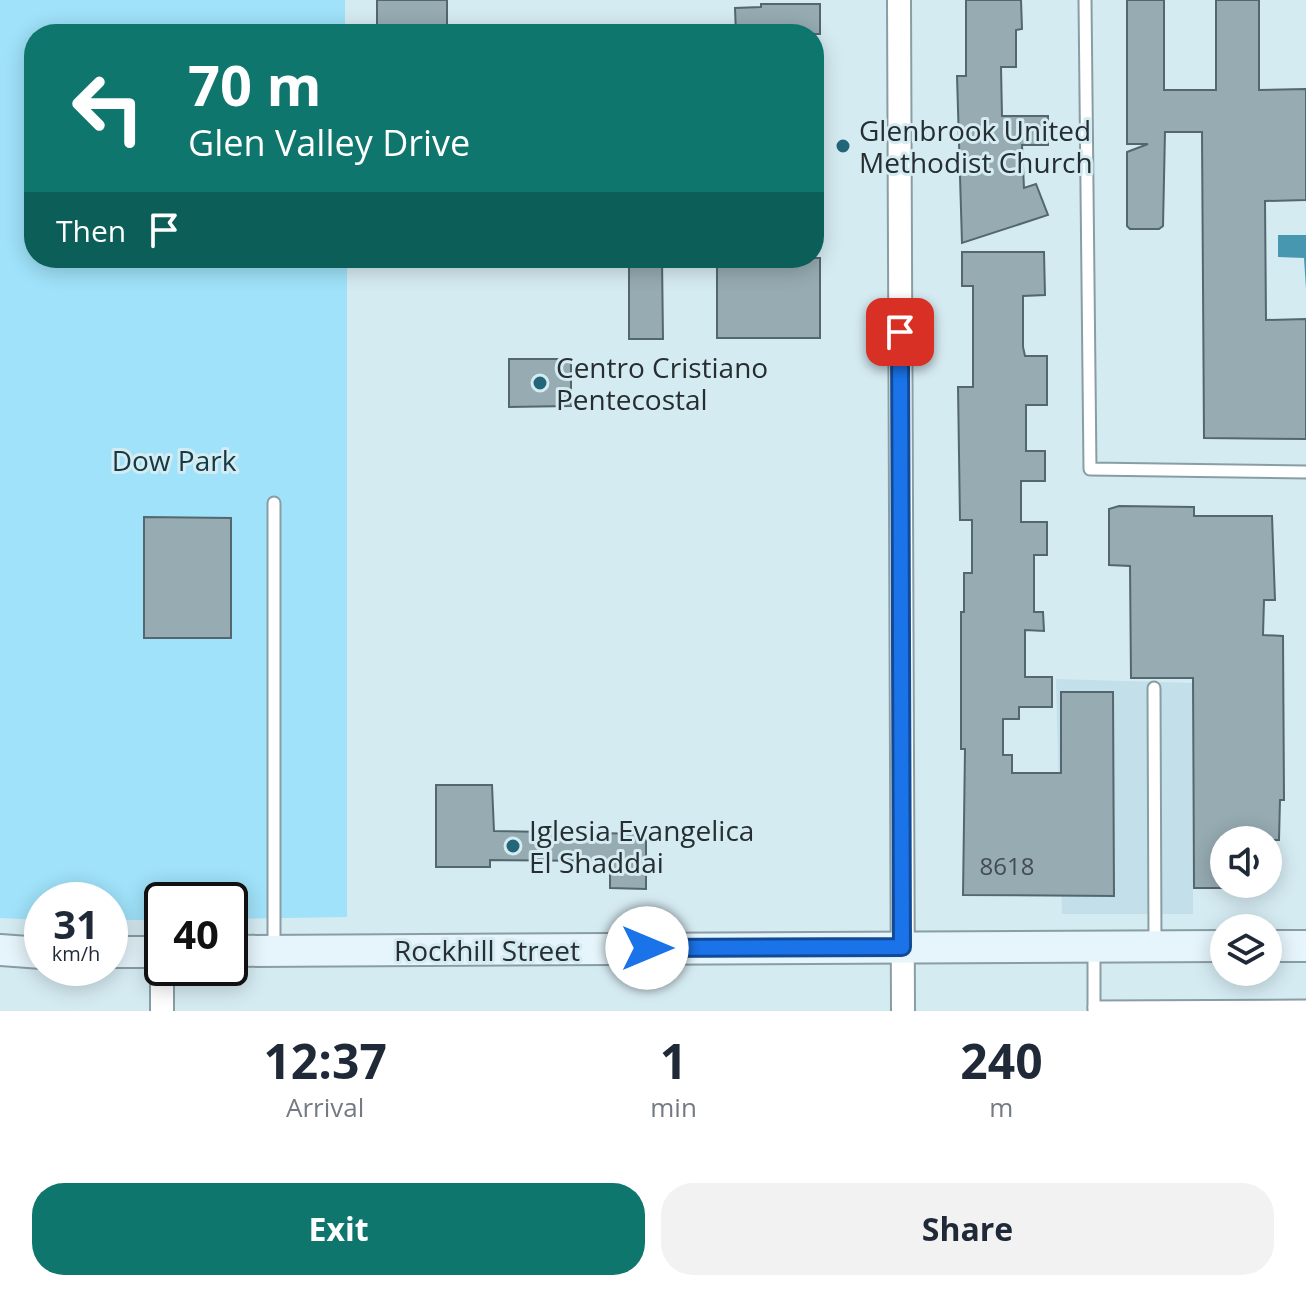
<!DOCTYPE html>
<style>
body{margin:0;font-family:"Open Sans",sans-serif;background:#f2f2f3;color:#1f2937;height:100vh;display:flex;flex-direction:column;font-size:30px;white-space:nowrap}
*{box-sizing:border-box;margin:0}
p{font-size:26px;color:#747a83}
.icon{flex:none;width:44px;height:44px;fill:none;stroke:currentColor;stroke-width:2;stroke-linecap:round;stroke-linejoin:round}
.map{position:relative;height:1011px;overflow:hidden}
.side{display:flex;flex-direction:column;background:#fff;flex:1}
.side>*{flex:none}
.guide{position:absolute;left:24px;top:24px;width:800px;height:244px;border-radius:32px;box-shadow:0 4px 20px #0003;background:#0f766e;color:#fff;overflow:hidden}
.controls{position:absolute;left:1210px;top:826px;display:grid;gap:16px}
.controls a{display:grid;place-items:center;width:72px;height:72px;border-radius:50%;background:#fff;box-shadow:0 4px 20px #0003;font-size:40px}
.speed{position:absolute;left:24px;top:882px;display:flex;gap:16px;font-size:40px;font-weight:700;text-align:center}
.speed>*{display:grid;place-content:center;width:104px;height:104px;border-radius:50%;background:#fff;box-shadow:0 4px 20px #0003;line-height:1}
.speed small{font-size:20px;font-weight:400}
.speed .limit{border:4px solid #111;border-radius:12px;background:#fff;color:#111}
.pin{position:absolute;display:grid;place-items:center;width:68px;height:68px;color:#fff;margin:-34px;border-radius:16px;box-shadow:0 4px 12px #0006}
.me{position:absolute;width:88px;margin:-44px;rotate:90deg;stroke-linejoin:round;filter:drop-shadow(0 0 6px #0008)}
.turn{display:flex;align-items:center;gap:28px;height:168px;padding:0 32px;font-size:36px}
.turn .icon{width:104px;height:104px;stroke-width:2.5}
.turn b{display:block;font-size:56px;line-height:68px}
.then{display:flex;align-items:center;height:76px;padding:0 32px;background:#0003;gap:16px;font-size:30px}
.eta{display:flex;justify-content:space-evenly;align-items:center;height:136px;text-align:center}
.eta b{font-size:48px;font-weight:700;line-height:56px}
.primary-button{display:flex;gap:16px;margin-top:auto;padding:16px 32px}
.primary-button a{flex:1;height:92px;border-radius:32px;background:#0f766e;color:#fff;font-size:32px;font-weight:700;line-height:92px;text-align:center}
.primary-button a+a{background:#f2f2f3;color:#1f2937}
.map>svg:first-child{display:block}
.built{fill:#c2dfea}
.green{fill:#9fe2f9}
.water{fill:#4797b0}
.building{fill:#96abb2;stroke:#54676e;stroke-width:2}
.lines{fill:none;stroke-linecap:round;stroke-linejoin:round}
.lane-casing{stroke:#899da4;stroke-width:15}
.street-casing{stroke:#899da4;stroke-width:26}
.secondary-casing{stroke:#899da4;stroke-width:34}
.lane{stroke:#fff;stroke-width:11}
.street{stroke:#fff;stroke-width:22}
.secondary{stroke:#e5f5fb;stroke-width:30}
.route-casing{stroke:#114b97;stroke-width:20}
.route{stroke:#1a73e8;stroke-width:14}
.poi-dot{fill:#236579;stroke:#d5ebf2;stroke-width:3}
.labels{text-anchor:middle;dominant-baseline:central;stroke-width:6;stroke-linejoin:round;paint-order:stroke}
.number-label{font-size:24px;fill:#424d51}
.poi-label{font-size:28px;fill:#262e31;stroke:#d5ebf2;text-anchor:start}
.park-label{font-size:28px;fill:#143a45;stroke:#d5ebf2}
.street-label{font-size:28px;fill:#262e31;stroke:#d5ebf2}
</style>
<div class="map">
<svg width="1306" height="1011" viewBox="0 0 1306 1011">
<rect width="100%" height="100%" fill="#d5ebf2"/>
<!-- built -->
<polygon class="built" points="1056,679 1192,683 1193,914 1062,914"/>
<!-- green -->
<polygon class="green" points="0,0 345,0 345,34 34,34 34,258 347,258 347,917 230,919 230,900 162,900 162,920 110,920 110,900 42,900 42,920 0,918"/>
<!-- water -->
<polygon class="water" points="1278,235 1306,235 1306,289 1304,258 1278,257"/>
<!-- building -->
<g class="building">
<rect x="377" y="0" width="70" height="34"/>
<polygon points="966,0 1021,0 1022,29 1016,30 1016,67 1001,67 1002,116 1048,116 1048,145 1022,145 1024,188 1036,184 1048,215 962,243 957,76 966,76"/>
<polygon points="1127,0 1164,0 1164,90 1216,90 1216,0 1259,0 1259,90 1306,89 1306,200 1265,201 1266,320 1306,319 1306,439 1204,438 1202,132 1165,132 1163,226 1159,229 1130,229 1127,226 1127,152 1148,144 1127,144"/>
<polygon points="761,4 820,4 820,34 736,34 735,8 761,7"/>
<polygon points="962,252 1044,252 1045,295 1023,296 1023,347 1025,356 1047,356 1047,405 1026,405 1026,451 1045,451 1045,481 1021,481 1021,522 1047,522 1047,555 1034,555 1034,612 1043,612 1044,631 1025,630 1025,677 1052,677 1052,707 1019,707 1019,719 1003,719 1003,755 1012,755 1012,773 1061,773 1061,692 1113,692 1114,896 963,895 965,749 961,749 961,612 964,612 964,573 972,573 972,520 960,520 958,387 973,387 973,286 962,286"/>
<polygon points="629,258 662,258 663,339 629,339"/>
<rect x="717" y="258" width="103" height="80"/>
<polygon points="509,359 571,359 571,406 509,407"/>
<polygon points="1119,506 1194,507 1194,516 1272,516 1275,600 1264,600 1263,635 1283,636 1284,800 1280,800 1279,840 1224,840 1224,888 1194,888 1193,678 1131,678 1130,566 1109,565 1109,509"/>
<polygon points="144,517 231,518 231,638 144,638"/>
<polygon points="436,785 492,785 494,831 646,834 646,889 610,888 610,861 490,860 490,867 436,867"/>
</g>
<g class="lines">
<defs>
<g id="lane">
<polyline points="1085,0 1090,469 1306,472"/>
<polyline points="274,503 274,950"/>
<polyline points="1154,688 1155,943"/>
<polyline points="1094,948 1094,1011"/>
<polyline points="1094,1007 1306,1006"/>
</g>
<g id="street">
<polyline points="899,0 903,1011"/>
<polyline points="162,1011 162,968"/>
</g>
<g id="secondary">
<polyline points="1268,946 1306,946"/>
<polyline points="0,950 42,953"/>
<polyline points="230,951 1224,946"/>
<polyline points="110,952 162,952"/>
</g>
</defs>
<!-- lane casing -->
<use href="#lane" class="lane-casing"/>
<!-- street casing -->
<use href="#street" class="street-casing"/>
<!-- secondary casing -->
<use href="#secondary" class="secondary-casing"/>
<!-- lane -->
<use href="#lane" class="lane"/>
<!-- street -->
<use href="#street" class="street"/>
<!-- secondary -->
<use href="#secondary" class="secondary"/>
</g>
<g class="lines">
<defs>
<polyline id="route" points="647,948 902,947 900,332"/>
</defs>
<!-- route casing -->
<use href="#route" class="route-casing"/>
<!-- route -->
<use href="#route" class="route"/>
</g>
<!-- markers -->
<g class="poi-dot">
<circle cx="843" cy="146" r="8"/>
<circle cx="540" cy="383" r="8"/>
<circle cx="513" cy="846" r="8"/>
</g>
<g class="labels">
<!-- number labels -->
<g class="number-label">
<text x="1007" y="865">8618</text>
</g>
<!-- poi labels -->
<g class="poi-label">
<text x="859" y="130">Glenbrook United<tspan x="859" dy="32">Methodist Church</tspan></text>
<text x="556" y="367">Centro Cristiano<tspan x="556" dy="32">Pentecostal</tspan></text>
<text x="529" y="830">Iglesia Evangelica<tspan x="529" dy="32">El Shaddai</tspan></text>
</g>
<!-- park labels -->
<g class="park-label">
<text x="174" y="460">Dow Park</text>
</g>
<!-- street labels -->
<g class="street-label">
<text x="487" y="950">Rockhill Street</text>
</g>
</g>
</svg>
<div class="controls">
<a><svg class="icon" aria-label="sound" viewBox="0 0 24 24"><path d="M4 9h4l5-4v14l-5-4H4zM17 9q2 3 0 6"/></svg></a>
<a><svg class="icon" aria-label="layers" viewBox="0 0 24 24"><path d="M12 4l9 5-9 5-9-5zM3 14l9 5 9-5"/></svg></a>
</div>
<div class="speed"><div>31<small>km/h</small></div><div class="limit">40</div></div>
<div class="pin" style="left:900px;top:332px;background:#d93025"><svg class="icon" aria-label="arrive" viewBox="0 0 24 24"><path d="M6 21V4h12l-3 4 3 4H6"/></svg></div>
<svg class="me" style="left:647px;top:948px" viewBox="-20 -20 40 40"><circle r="19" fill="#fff"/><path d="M0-13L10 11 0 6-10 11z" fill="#1a73e8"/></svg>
<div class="guide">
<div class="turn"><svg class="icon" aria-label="left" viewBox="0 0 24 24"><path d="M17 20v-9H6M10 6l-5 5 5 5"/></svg><div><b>70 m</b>Glen Valley Drive</div></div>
<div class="then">Then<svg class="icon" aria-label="arrive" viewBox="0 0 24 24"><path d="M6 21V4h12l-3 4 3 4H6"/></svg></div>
</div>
</div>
<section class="side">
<div class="eta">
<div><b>12:37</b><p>Arrival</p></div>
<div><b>1</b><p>min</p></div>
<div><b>240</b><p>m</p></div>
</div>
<div class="primary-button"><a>Exit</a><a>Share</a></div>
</section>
